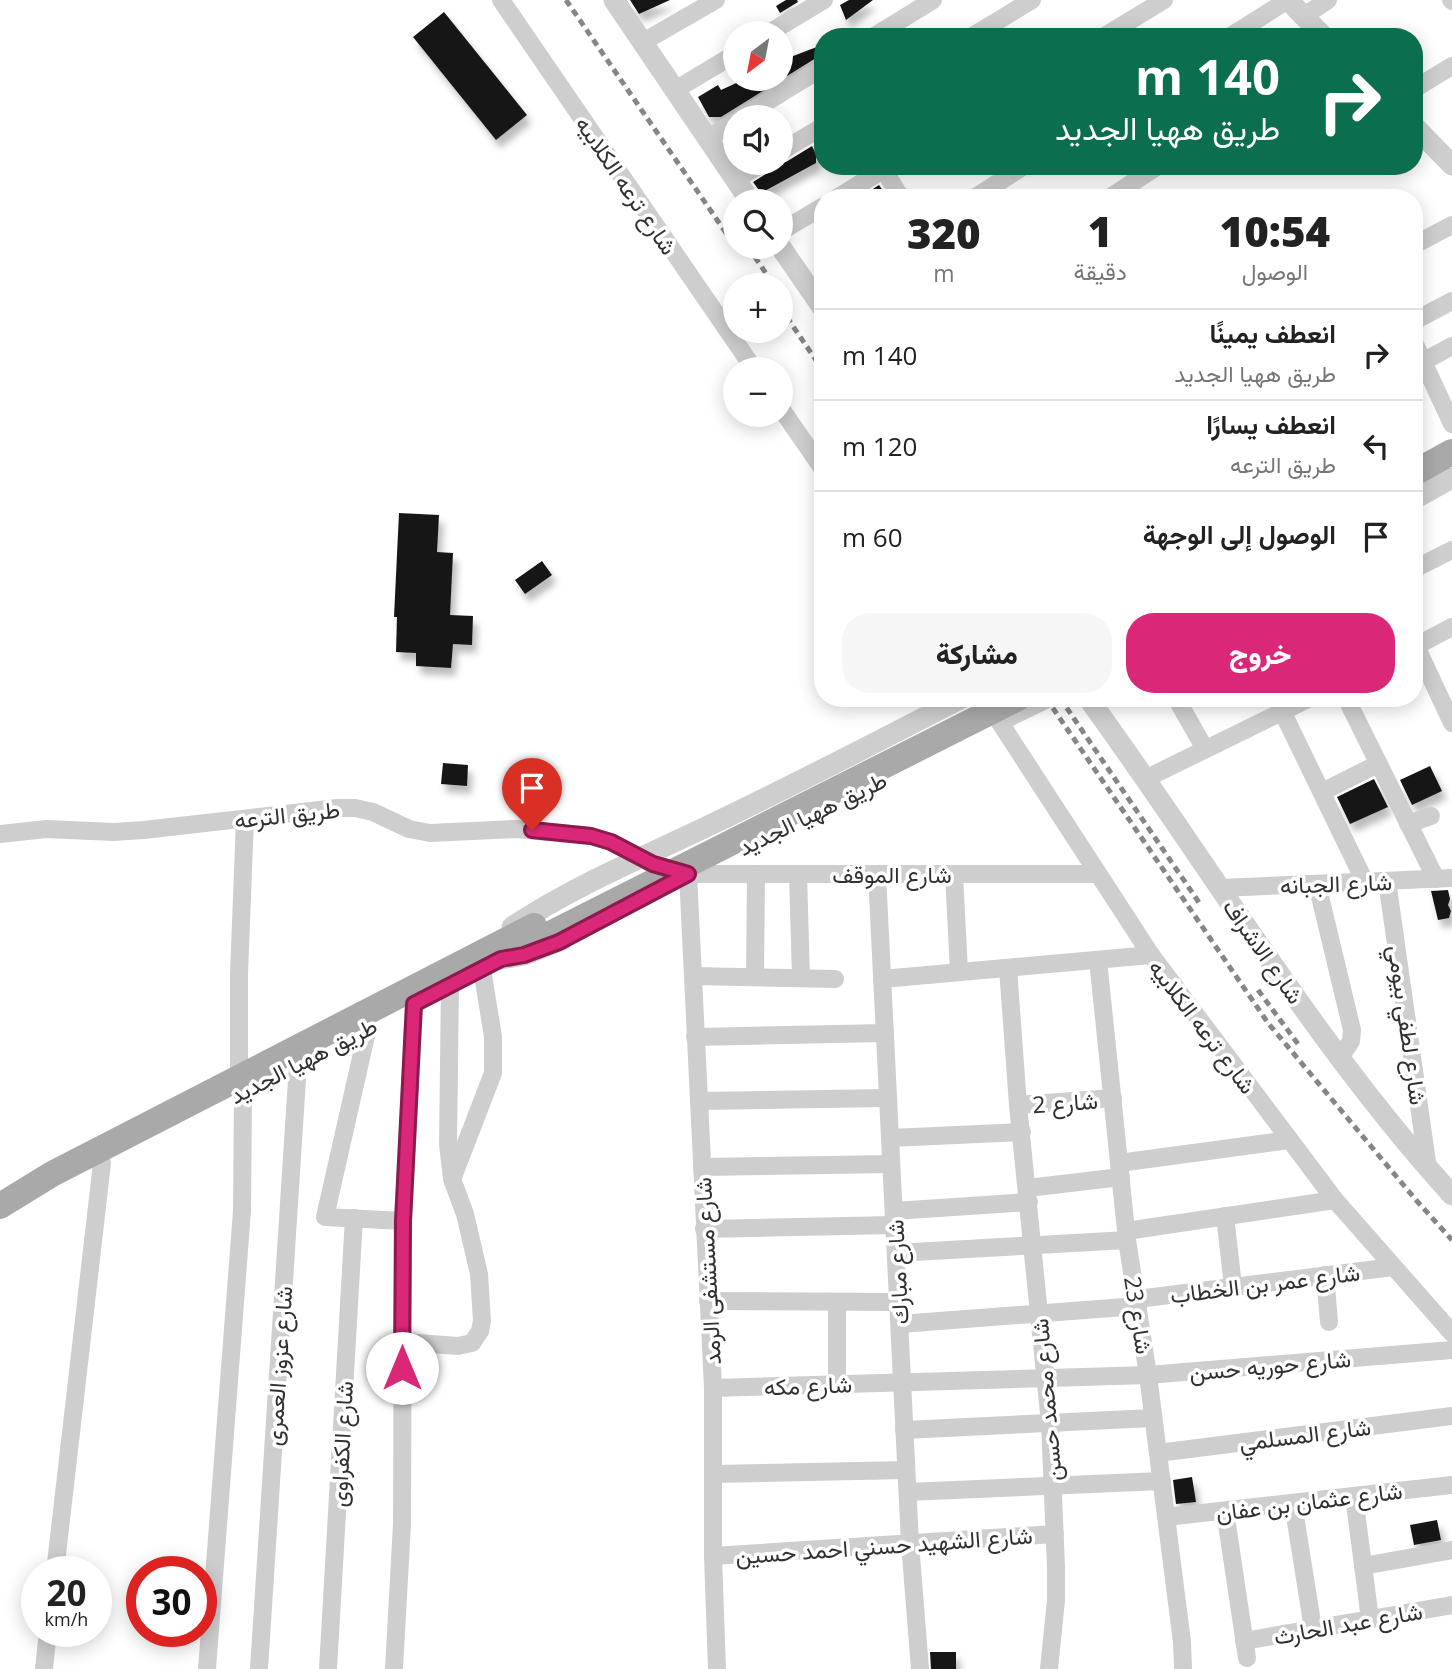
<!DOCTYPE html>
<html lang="ar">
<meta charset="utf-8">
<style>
body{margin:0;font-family:"Open Sans",Vazirmatn,sans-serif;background:#f6f6f6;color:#222;direction:rtl;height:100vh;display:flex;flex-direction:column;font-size:26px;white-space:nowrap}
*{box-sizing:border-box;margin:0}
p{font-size:23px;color:#767676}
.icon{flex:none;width:38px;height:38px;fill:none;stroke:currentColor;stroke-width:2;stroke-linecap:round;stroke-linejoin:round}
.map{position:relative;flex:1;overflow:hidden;direction:ltr}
.sheet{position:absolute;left:814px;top:189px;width:609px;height:518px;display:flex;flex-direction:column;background:#fff;border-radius:28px;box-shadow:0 4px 18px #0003;direction:rtl}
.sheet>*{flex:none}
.banner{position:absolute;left:814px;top:28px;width:609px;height:147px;border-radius:28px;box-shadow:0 4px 18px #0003;direction:rtl;background:#0b6e4f;color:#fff;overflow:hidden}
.needle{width:46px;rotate:212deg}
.tools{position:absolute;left:723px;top:21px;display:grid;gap:14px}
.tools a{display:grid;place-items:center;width:70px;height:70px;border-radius:50%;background:#fff;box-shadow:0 4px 18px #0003;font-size:35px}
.speed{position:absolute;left:21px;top:1556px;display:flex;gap:14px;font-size:35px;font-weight:700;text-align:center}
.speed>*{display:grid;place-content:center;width:91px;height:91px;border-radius:50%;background:#fff;box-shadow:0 4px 18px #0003;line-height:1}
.speed small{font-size:18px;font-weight:400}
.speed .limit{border:10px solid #d22;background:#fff;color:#111}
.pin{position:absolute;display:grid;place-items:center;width:60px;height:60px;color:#fff;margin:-72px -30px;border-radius:50% 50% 50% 0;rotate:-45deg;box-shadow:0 0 7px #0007}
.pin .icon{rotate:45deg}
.me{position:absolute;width:77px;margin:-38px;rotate:0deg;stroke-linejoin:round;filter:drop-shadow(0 0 5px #0008)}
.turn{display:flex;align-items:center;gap:24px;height:147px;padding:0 28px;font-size:32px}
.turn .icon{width:91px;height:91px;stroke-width:2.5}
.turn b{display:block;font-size:49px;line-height:60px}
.eta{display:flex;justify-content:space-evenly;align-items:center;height:119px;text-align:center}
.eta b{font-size:42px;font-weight:800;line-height:49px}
.primary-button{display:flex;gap:14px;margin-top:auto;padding:14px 28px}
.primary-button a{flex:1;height:80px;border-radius:28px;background:#db2777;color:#fff;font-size:28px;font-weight:800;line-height:80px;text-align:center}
.primary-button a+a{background:#f6f6f6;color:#222}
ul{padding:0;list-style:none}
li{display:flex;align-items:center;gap:21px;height:91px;padding:0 28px;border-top:2px solid #e0e0e0}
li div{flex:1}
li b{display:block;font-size:26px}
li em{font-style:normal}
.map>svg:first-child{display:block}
.building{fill:#181818;filter:url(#shadow)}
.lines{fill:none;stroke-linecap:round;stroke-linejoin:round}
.minor{stroke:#cecece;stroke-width:18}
.tertiary{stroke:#cecece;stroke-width:21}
.primary{stroke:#a9a9a9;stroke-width:26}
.rail{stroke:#868686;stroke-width:5;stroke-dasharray:7 5;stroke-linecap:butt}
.primary-bridge{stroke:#a9a9a9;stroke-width:26}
.route-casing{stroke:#8e194d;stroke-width:18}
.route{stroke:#db2777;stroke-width:12}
.labels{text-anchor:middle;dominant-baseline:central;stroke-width:7;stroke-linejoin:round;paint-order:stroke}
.street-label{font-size:23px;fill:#313131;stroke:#fff}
</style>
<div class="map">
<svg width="1452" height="1669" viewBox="0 0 1452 1669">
<defs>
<filter id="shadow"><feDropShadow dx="4.5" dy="8" stdDeviation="3.5" flood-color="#0004"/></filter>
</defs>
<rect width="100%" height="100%" fill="#fff"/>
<!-- building -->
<g class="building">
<polygon points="630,0 670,0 639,14"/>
<polygon points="786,0 797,0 798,2 780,13 776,6"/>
<polygon points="849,0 873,0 846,20 840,5"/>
<polygon points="444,12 527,115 496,140 413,37"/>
<polygon points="822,45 822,57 816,58 721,117 709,117 698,97 718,85 721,90 745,79 780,79 780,61"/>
<polygon points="812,146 816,154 816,163 761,193 753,182 769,172 774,163 786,162"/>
<polygon points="879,185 888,198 859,198"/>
<polygon points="399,513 439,515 437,552 453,553 450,615 473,616 472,645 453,644 451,668 416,666 416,653 396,652 397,617 394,617"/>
<polygon points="542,561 552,575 525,594 515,580"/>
<polygon points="443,763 468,765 467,786 441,784"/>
<polygon points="1430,766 1442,791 1412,805 1400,780"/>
<polygon points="1374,779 1388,807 1350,824 1337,797"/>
<polygon points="1448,890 1450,899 1448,905 1451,911 1449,918 1438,920 1431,891"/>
<polygon points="1192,1477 1196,1502 1176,1504 1173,1480"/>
<polygon points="1437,1520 1441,1540 1414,1545 1410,1525"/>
<polygon points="930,1652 956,1652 956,1669 931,1669"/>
</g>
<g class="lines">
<!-- minor -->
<g class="minor">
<polyline points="501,0 754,369"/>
<polyline points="1451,0 1452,1"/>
<polyline points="1304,16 1328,0"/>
<polyline points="769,33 824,0"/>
<polyline points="873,37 933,0"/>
<polyline points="971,37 1032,0"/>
<polyline points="1103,37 1164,0"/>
<polyline points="1229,37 1288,0"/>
<polyline points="643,42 716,0"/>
<polyline points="1414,89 1452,66"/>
<polyline points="675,90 735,54"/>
<polyline points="742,117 822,68"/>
<polyline points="708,138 735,122"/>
<polyline points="780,152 822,127"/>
<polyline points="884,170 901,198"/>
<polyline points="735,180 763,163"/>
<polyline points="837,198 889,166"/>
<polyline points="974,198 1024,166"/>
<polyline points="1109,198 1158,166"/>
<polyline points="780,232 822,207"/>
<polyline points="1414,245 1452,225"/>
<polyline points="1414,321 1452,301"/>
<polyline points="1414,342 1452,424"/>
<polyline points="1415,366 1452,346"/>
<polyline points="780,407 822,468"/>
<polyline points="1414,569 1452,550"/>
<polyline points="1416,646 1452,723"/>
<polyline points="1414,647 1452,627"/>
<polyline points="981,698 999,721 1151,955 1335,1200 1452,1333"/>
<polyline points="1176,698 1205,749"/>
<polyline points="1346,698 1436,879"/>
<polyline points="1282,711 1365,882"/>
<polyline points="1145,779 1310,698"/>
<polyline points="1322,792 1378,764"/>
<polyline points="1408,824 1431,816"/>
<polyline points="0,834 46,829 114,832 144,830 337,808 355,808 373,812 409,829 430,833 516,829 591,836 611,842 653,864 688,874 1097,874"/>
<polyline points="688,874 713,1388 713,1556 717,1669"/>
<polyline points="798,874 801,978"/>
<polyline points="877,874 910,1543 920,1669"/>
<polyline points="954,874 959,972"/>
<polyline points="1387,881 1428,1169"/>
<polyline points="1317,884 1352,1030 1351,1041 1340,1058"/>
<polyline points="1220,888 1452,878"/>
<polyline points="1098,960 1127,1240 1148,1375 1182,1642 1183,1669"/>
<polyline points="1008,968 1018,1105 1050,1423 1056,1567 1056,1600 1049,1669"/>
<polyline points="694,976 835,979"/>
<polyline points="755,977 756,874"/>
<polyline points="882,979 1151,955"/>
<polyline points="368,1027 325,1217 403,1221"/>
<polyline points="695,1037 885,1033"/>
<polyline points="239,1077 239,974 245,819"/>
<polyline points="699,1101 887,1098"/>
<polyline points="1018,1105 1113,1098"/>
<polyline points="890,1138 1022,1132"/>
<polyline points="1119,1163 1289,1140"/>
<polyline points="702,1167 891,1164"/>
<polyline points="453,1177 493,1073 493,1037 482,969"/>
<polyline points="1028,1188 1121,1177"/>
<polyline points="894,1211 1029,1202"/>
<polyline points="1225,1216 1233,1286"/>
<polyline points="704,1229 895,1225"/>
<polyline points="1126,1231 1335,1200"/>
<polyline points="896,1253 1127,1240"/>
<polyline points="1325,1275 1329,1322"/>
<polyline points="1137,1299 1393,1267"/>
<polyline points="708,1301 897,1302"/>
<polyline points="837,1302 837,1384"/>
<polyline points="900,1324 1138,1306"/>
<polyline points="403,1342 458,1346 472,1343 480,1331 482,1321 479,1274 465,1214 452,1179 448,1144 450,985"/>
<polyline points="713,1388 1148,1375 1452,1350"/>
<polyline points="904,1430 1153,1418"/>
<polyline points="1158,1453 1452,1416"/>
<polyline points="714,1474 906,1470"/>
<polyline points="908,1492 1162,1481"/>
<polyline points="1354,1496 1370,1619"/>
<polyline points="1293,1503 1313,1629"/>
<polyline points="1225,1511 1247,1658"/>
<polyline points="1166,1517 1452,1485"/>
<polyline points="713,1556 1055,1534"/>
<polyline points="1363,1566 1452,1550"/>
<polyline points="55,1572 102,1163"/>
<polyline points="1244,1641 1452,1605"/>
<polyline points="44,1669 48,1631"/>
<polyline points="207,1669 242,1211 243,1091"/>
<polyline points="259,1669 298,1064"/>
<polyline points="328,1669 354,1218"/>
<polyline points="394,1669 402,1524 403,1221 414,1004"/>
</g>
<!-- tertiary -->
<g class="tertiary">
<polyline points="614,0 750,201"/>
<polyline points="1288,0 1324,37"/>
<polyline points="1414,126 1452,165"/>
<polyline points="780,246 822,307"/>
<polyline points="1414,499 1452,478"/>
<path d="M1088,698C1209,864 1314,1043 1452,1195"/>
<polyline points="1001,720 1046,698"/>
<path d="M512,927C572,887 641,858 706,827C792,786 877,742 962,698"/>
<polyline points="501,959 524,955 562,940"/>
</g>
<!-- primary -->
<g class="primary">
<polyline points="1414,473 1452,452"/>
<polyline points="0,1206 52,1174 534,926"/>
</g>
<!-- rail -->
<g class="rail">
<polyline points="566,0 735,246"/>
<polyline points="748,247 774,285"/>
<polyline points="780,307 822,369"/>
<polyline points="1046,698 1268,1023 1416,1200 1452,1240"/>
<polyline points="1060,698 1200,904"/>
<polyline points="1258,990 1298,1044"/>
</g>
<!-- primary-bridge -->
<polyline class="primary-bridge" points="540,939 1018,698"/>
</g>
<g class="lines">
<defs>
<polyline id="route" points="402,1368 403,1221 414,1004 501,959 524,955 559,942 688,874 653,864 611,842 591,836 532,830"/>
</defs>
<!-- route casing -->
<use href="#route" class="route-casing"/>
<!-- route -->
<use href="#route" class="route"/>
</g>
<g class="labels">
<!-- street labels -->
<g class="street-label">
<text transform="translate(627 185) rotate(56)">شارع ترعه الكلابيه</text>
<text transform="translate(812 813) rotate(-26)">طريق ههيا الجديد</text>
<text transform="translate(287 814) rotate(-6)">طريق الترعه</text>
<text x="892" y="874">شارع الموقف</text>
<text transform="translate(1336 883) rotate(-2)">شارع الجبانه</text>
<text transform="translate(1264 951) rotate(55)">شارع الاشراف</text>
<text transform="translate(1408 1025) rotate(82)">شارع لطفي بيومي</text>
<text transform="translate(1203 1026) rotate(53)">شارع ترعه الكلابيه</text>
<text transform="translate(303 1060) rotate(-27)">طريق ههيا الجديد</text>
<text transform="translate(1065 1102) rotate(-4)">شارع 2</text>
<text transform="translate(707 1271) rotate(-93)">شارع مستشفى الرمد</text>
<text transform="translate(897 1272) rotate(-93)">شارع مبارك</text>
<text transform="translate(1265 1283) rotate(-7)">شارع عمر بن الخطاب</text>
<text transform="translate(1139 1315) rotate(81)">شارع 23</text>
<text transform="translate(1270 1365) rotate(-5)">شارع حوريه حسن</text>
<text transform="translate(278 1366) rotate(-86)">شارع عزوز العمرى</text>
<text transform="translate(808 1385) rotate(-2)">شارع مكه</text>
<text transform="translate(1046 1400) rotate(-95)">شارع محمد حسن</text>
<text transform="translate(1305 1434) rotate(-7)">شارع المسلمي</text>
<text transform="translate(341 1444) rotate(-87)">شارع الكفراوى</text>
<text transform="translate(1309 1501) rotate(-7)">شارع عثمان بن عفان</text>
<text transform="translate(884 1545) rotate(-4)">شارع الشهيد حسني احمد حسين</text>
<text transform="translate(1348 1623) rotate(-10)">شارع عبد الحارث</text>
</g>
</g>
</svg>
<div class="tools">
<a><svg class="needle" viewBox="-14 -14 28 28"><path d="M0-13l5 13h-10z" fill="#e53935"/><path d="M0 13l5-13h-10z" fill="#767676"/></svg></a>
<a><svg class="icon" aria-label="sound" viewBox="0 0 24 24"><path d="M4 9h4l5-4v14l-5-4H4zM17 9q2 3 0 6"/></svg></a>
<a><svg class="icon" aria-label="search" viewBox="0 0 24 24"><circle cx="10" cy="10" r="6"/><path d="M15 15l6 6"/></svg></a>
<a>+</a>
<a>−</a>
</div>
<div class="speed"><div>20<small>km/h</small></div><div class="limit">30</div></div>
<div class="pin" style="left:532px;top:830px;background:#d93025"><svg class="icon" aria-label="arrive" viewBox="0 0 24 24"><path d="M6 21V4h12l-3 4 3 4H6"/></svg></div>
<svg class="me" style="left:402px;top:1368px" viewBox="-20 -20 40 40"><circle r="19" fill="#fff"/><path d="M0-13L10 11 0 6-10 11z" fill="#db2777"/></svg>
<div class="banner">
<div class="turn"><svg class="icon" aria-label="right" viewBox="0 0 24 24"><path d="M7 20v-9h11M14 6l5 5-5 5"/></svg><div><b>140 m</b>طريق ههيا الجديد</div></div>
</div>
<section class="sheet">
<div class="eta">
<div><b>10:54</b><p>الوصول</p></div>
<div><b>1</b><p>دقيقة</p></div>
<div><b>320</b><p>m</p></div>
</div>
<ul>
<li><svg class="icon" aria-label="right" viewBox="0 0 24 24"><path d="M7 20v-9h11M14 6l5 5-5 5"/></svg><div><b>انعطف يمينًا</b><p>طريق ههيا الجديد</p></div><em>140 m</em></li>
<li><svg class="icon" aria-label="left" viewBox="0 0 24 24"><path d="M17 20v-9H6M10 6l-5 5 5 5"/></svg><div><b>انعطف يسارًا</b><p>طريق الترعه</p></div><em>120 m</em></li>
<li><svg class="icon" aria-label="arrive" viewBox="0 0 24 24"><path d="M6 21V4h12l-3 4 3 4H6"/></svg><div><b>الوصول إلى الوجهة</b></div><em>60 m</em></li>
</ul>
<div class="primary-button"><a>خروج</a><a>مشاركة</a></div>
</section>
</div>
